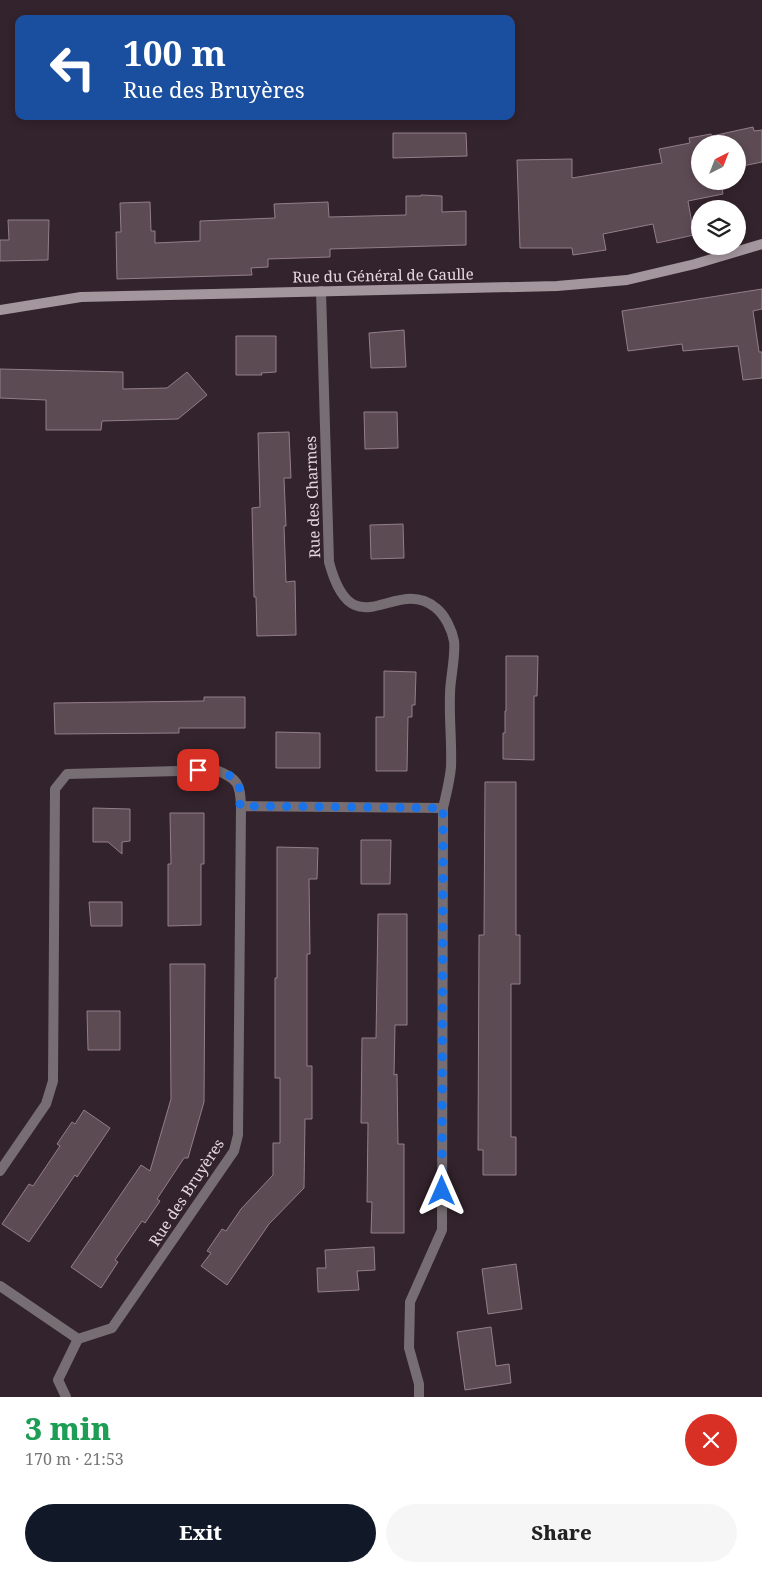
<!DOCTYPE html>
<meta charset="utf-8">
<style>
body{margin:0;font-family:"Noto Serif",serif;background:#f6f6f6;color:#222;height:100vh;display:flex;flex-direction:column;font-size:19px;white-space:nowrap}
*{box-sizing:border-box;margin:0}
p{font-size:16px;color:#767676}
.icon{flex:none;width:28px;height:28px;fill:none;stroke:currentColor;stroke-width:2;stroke-linecap:round;stroke-linejoin:round}
.map{position:relative;height:1397px;overflow:hidden}
.side{display:flex;flex-direction:column;background:#fff;flex:1}
.side>*{flex:none}
.top-card{position:absolute;left:15px;top:15px;width:500px;height:105px;border-radius:10px;box-shadow:0 2px 8px #0003;background:#1a4fa0;color:#fff;overflow:hidden}
.needle{width:32px;rotate:42deg}
.buttons{position:absolute;left:691px;top:135px;display:grid;gap:10px}
.buttons a{display:grid;place-items:center;width:55px;height:55px;border-radius:50%;background:#fff;box-shadow:0 2px 8px #0003;font-size:25px}
.pin{position:absolute;display:grid;place-items:center;width:42px;height:42px;color:#fff;margin:-21px;border-radius:10px;box-shadow:0 2px 8px #0006}
.me{position:absolute;width:55px;margin:-28px;rotate:0deg;stroke-linejoin:round;filter:drop-shadow(0 0 4px #0008)}
.turn{display:flex;align-items:center;gap:18px;height:105px;padding:0 25px;font-size:22px}
.turn .icon{width:65px;height:65px;stroke-width:2.5}
.turn b{display:block;font-size:35px;line-height:42px}
.round{display:grid;place-items:center;flex:none;width:52px;height:52px;border-radius:26px;background:#f6f6f6}
.overview{display:flex;align-items:center;justify-content:space-between;height:85px;padding:0 25px}
h1{font-size:30px;font-weight:800;line-height:38px;color:#1e9e55}
.primary-button{display:flex;gap:10px;margin-top:auto;padding:10px 25px}
.primary-button a{flex:1;height:58px;border-radius:30px;background:#111827;color:#fff;font-size:20px;font-weight:800;line-height:58px;text-align:center}
.primary-button a+a{background:#f6f6f6;color:#222}
.map>svg:first-child{display:block}
.building{fill:#5d4b54;stroke:#927e88}
.lines{fill:none;stroke-linecap:round;stroke-linejoin:round}
.street{stroke:#776e73;stroke-width:10}
.secondary{stroke:#a4969d;stroke-width:10}
.route{stroke:#1a73e8;stroke-width:9;stroke-dasharray:0 16.2}
.labels{text-anchor:middle;dominant-baseline:central;stroke-width:4;stroke-linejoin:round;paint-order:stroke}
.street-label{font-size:15px;fill:#e3d8dd;stroke:#33232c}
</style>
<div class="map">
<svg width="762" height="1397" viewBox="0 0 762 1397">
<rect width="100%" height="100%" fill="#33232c"/>
<!-- building -->
<g class="building">
<polygon points="753,127 754,131 762,130 762,162 738,167 738,144 700,144 700,181 721,181 723,194 688,201 694,235 657,243 653,224 603,234 606,250 573,255 572,248 520,248 517,160 572,159 572,178 662,163 659,149 690,143 689,138 711,134 712,136"/>
<polygon points="393,133 466,133 467,156 393,158"/>
<polygon points="421,195 442,196 442,212 466,211 466,245 330,249 330,257 268,259 268,267 251,268 252,275 117,279 116,232 121,232 120,203 150,202 151,231 155,231 155,243 200,241 200,221 275,218 274,204 328,202 329,217 406,215 406,196 421,196"/>
<polygon points="8,220 49,220 48,260 0,261 0,240 9,240"/>
<polygon points="762,289 762,309 753,311 759,352 762,352 762,378 743,380 738,346 683,351 682,344 628,351 622,311"/>
<polygon points="404,330 406,367 371,368 369,333"/>
<polygon points="236,336 276,336 276,372 261,373 262,375 236,375"/>
<polygon points="0,369 123,372 123,389 167,388 187,372 207,395 178,419 102,421 101,430 46,430 46,400 0,398"/>
<polygon points="364,412 397,412 398,448 365,449"/>
<polygon points="289,432 291,478 284,478 286,526 284,526 286,582 295,581 296,635 257,636 256,597 254,597 252,508 260,507 258,433"/>
<polygon points="403,524 404,558 371,559 370,525"/>
<polygon points="506,656 538,656 537,696 534,696 534,760 503,759 503,733 505,733 505,711 506,711"/>
<polygon points="384,671 416,672 415,705 412,705 412,717 408,717 407,771 376,771 376,717 384,717"/>
<polygon points="204,697 245,697 245,728 179,728 179,733 55,734 54,703 204,701"/>
<polygon points="276,732 320,733 320,768 276,768"/>
<polygon points="485,782 516,782 516,935 520,935 520,984 511,984 511,1137 516,1137 516,1175 483,1175 483,1150 478,1150 479,935 484,935"/>
<polygon points="93,808 130,809 130,841 122,842 122,854 108,842 93,842"/>
<polygon points="170,813 204,813 204,864 201,864 201,925 168,926 168,864 171,864"/>
<polygon points="361,840 391,840 390,884 361,884"/>
<polygon points="277,847 318,848 317,879 309,879 310,954 307,954 307,1066 312,1066 312,1119 305,1119 304,1188 269,1224 227,1285 201,1266 211,1253 207,1251 222,1229 226,1231 241,1209 273,1175 273,1143 280,1143 280,1078 275,1078 275,978 277,978"/>
<polygon points="89,902 122,902 122,926 91,926"/>
<polygon points="378,914 407,914 407,1025 395,1025 394,1075 397,1074 398,1144 404,1144 404,1233 371,1233 372,1202 367,1202 368,1123 361,1123 362,1038 376,1038"/>
<polygon points="170,964 205,964 204,1102 188,1158 184,1158 157,1199 160,1201 145,1223 142,1221 115,1260 118,1262 101,1288 71,1267 141,1165 150,1171 171,1099"/>
<polygon points="87,1011 120,1011 120,1050 88,1050"/>
<polygon points="84,1110 110,1128 77,1177 75,1175 29,1242 2,1224 29,1184 33,1186 60,1146 57,1144 72,1122 75,1124"/>
<polygon points="374,1247 375,1270 357,1271 359,1290 318,1292 317,1268 326,1268 325,1250"/>
<polygon points="516,1264 522,1309 488,1314 482,1269"/>
<polygon points="491,1327 496,1366 509,1364 511,1383 465,1390 457,1332"/>
</g>
<g class="lines">
<!-- street -->
<g class="street">
<path d="M321,291L329,562C353,652 395,574 436,608C445,615 452,630 454,641C456,655 450,679 450,694C449,718 452,743 451,767C450,780 446,795 443,808L442,1230L410,1302L409,1348L419,1384V1397"/>
<path d="M0,1171L46,1104L53,1081L55,789L67,774L216,770C238,779 240,783 241,806"/>
<polyline points="0,1286 78,1339"/>
<polyline points="78,1339 112,1328 234,1151 238,1135 241,806 443,808"/>
<polyline points="66,1397 58,1380 78,1339"/>
</g>
<!-- secondary -->
<polyline class="secondary" points="0,310 81,297 557,286 627,280 695,264 762,244"/>
</g>
<g class="lines">
<!-- route -->
<path class="route" d="M198,770C215,770 234,770 240,790C241,795 240,801 240,806L443,808L442,1191"/>
</g>
<g class="labels">
<!-- street labels -->
<g class="street-label">
<text transform="translate(383 275) rotate(-1)">Rue du Général de Gaulle</text>
<text transform="translate(312 497) rotate(-92)">Rue des Charmes</text>
<text transform="translate(186 1192) rotate(-57)">Rue des Bruyères</text>
</g>
</g>
</svg>
<div class="buttons">
<a><svg class="needle" viewBox="-14 -14 28 28"><path d="M0-13l5 13h-10z" fill="#e53935"/><path d="M0 13l5-13h-10z" fill="#767676"/></svg></a>
<a><svg class="icon" aria-label="layers" viewBox="0 0 24 24"><path d="M12 4l9 5-9 5-9-5zM3 14l9 5 9-5"/></svg></a>
</div>
<div class="pin" style="left:198px;top:770px;background:#d93025"><svg class="icon" aria-label="arrive" viewBox="0 0 24 24"><path d="M6 21V4h12l-3 4 3 4H6"/></svg></div>
<svg class="me" style="left:442px;top:1191px" viewBox="-20 -20 40 40"><path d="M0-17L14 15 0 8-14 15z" fill="#1a73e8" stroke="#fff" stroke-width="4"/></svg>
<div class="top-card">
<div class="turn"><svg class="icon" aria-label="left" viewBox="0 0 24 24"><path d="M17 20v-9H6M10 6l-5 5 5 5"/></svg><div><b>100 m</b>Rue des Bruyères</div></div>
</div>
</div>
<section class="side">
<div class="overview"><div><h1>3 min</h1><p>170 m · 21:53</p></div><a class="round" style="background:#d93025;color:#fff"><svg class="icon" aria-label="close" viewBox="0 0 24 24"><path d="M6 6l12 12M18 6L6 18"/></svg></a></div>
<div class="primary-button"><a>Exit</a><a>Share</a></div>
</section>
